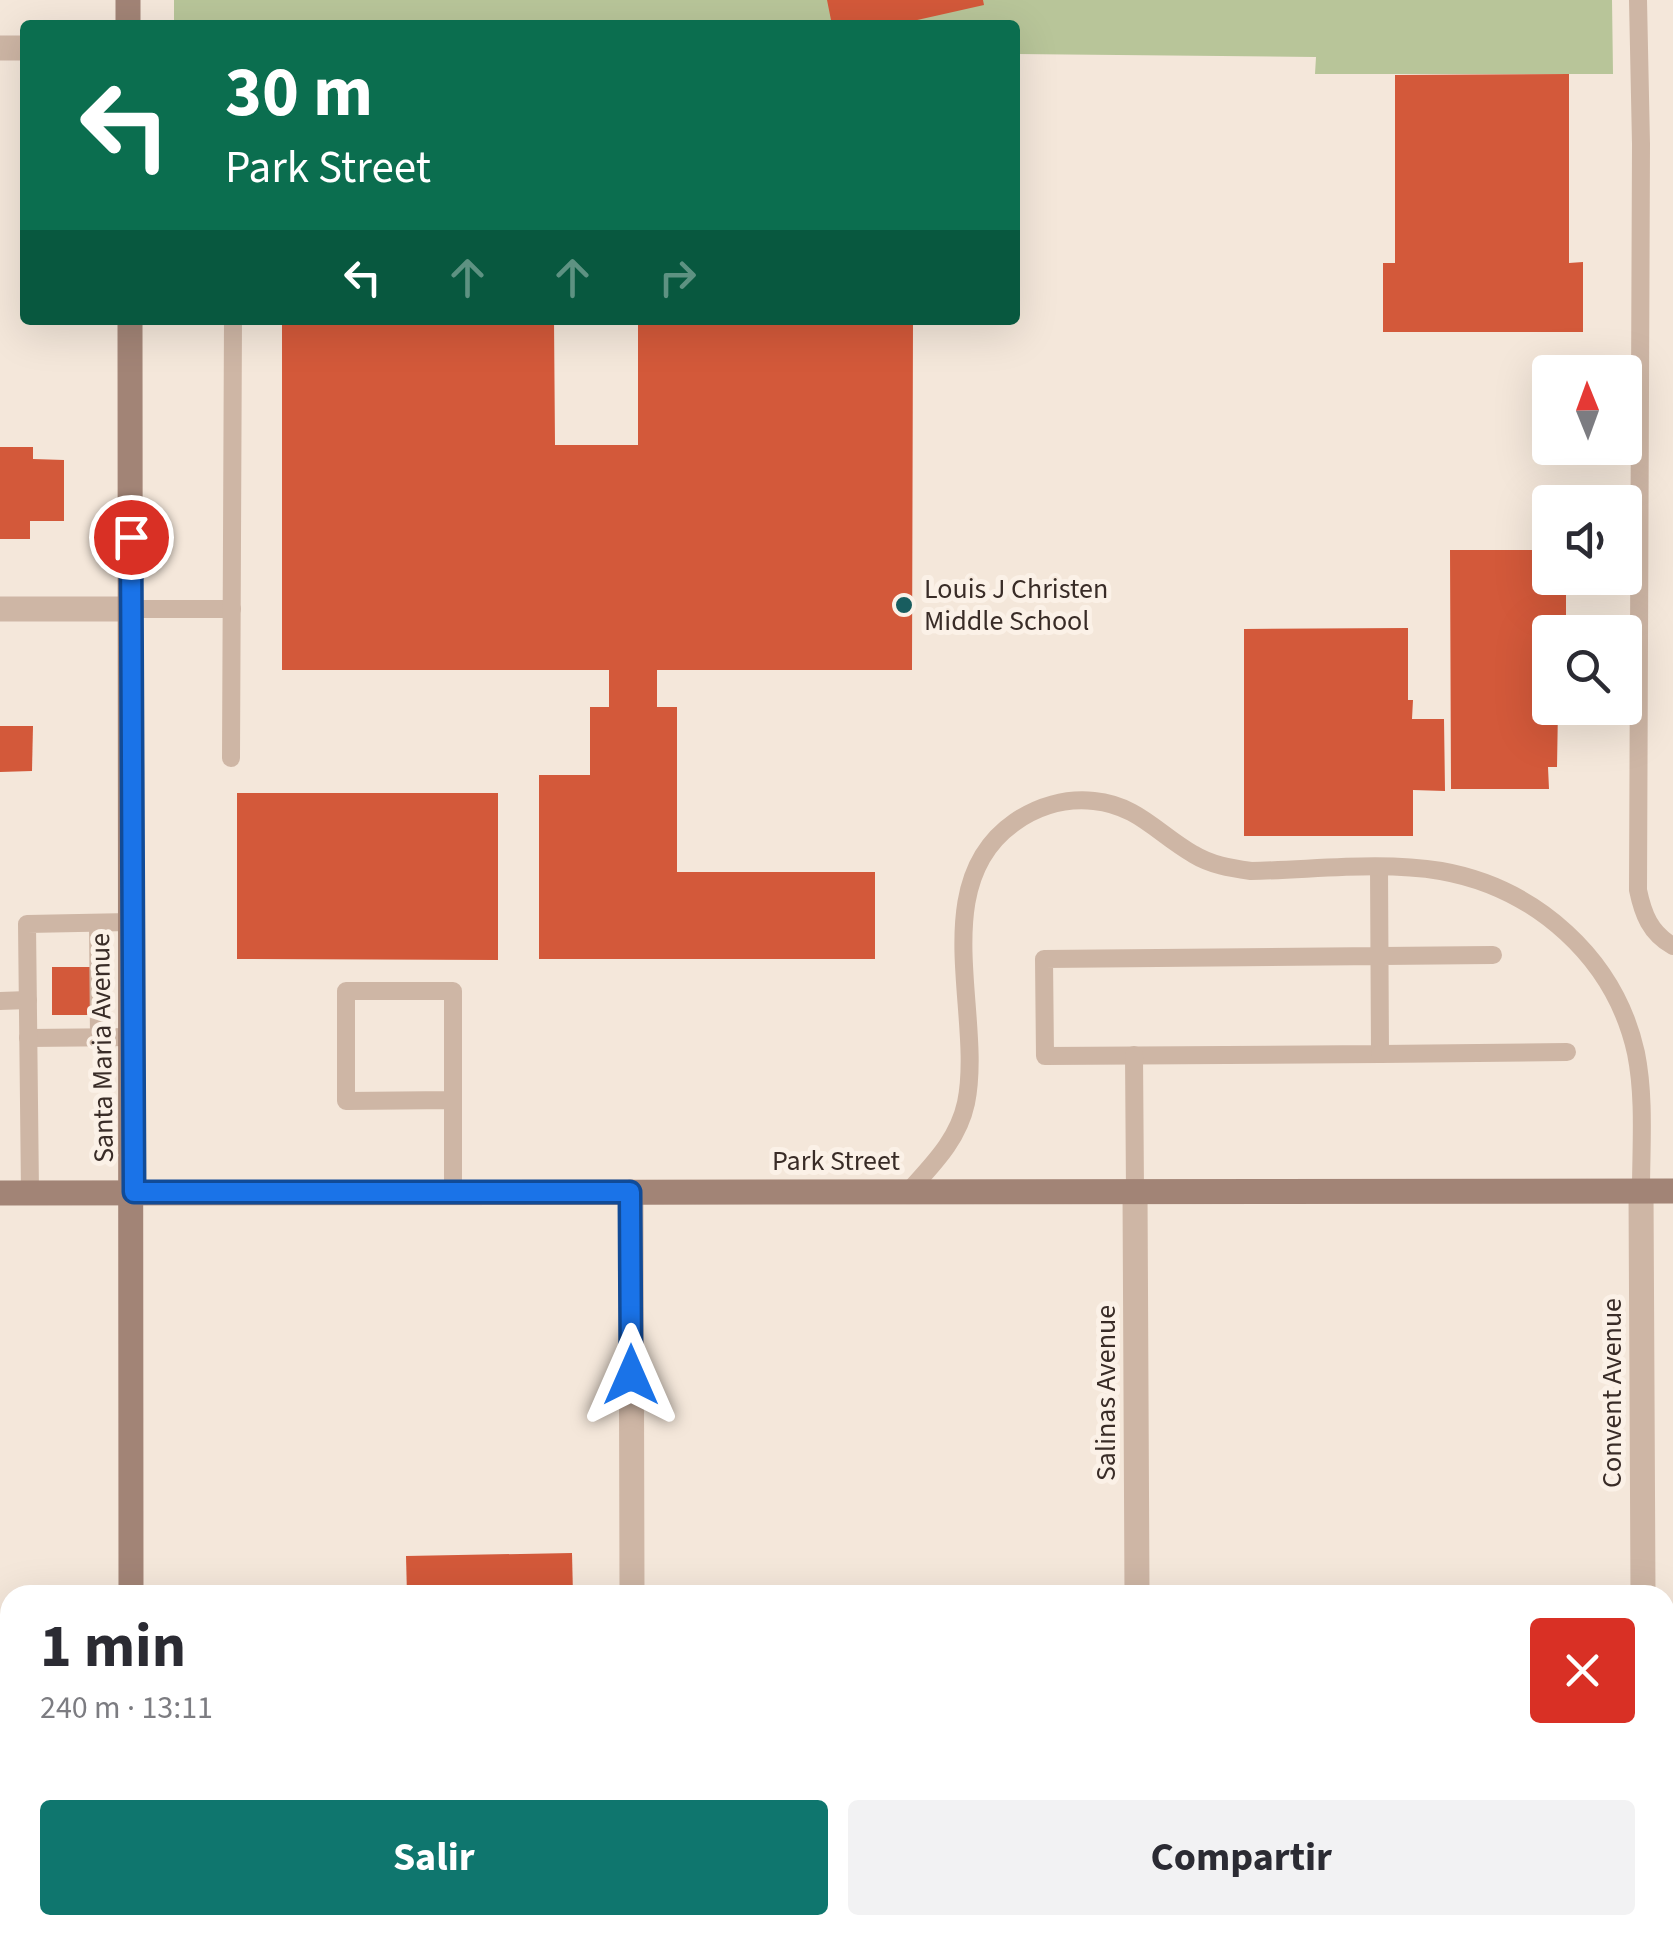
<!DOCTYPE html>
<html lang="es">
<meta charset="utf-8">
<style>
body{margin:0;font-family:"Source Sans 3",sans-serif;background:#f2f2f3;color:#2b2b33;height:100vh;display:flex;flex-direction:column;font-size:38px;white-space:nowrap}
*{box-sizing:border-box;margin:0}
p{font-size:32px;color:#7c7c81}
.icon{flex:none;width:55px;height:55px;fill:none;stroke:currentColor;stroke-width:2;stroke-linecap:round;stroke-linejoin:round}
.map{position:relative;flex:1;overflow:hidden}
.sheet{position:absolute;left:0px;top:1585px;width:1675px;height:350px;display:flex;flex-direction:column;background:#fff;border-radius:30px 30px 0 0;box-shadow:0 10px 40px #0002}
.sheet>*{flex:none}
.banner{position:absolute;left:20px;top:20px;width:1000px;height:305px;border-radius:10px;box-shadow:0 10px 40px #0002;background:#0b6e4f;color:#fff;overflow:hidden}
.needle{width:65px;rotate:359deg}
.buttons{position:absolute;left:1532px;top:355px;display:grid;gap:20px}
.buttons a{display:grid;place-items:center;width:110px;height:110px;border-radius:10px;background:#fff;box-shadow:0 10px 40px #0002;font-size:50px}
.pin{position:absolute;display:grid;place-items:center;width:85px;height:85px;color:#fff;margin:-42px;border:5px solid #fff;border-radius:50%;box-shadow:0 2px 10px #0007}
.me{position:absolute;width:110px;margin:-55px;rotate:0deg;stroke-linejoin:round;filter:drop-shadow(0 0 8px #0008)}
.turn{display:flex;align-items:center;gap:35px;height:210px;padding:0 40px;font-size:45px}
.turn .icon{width:130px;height:130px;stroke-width:2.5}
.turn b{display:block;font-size:70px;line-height:85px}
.lanes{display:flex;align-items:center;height:95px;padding:0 40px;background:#0003;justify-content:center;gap:50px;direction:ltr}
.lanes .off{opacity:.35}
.round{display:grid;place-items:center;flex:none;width:105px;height:105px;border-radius:10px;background:#f2f2f3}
.headline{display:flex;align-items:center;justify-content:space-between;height:170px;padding:0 40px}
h1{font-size:60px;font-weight:700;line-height:75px}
.primary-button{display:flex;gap:20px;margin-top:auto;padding:20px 40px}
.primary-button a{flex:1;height:115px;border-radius:10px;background:#0f766e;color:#fff;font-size:40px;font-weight:700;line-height:115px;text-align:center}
.primary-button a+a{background:#f2f2f3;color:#2b2b33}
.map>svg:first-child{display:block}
.green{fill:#b8c599}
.building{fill:#d3593a}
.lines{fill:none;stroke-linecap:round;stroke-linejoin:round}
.lane{stroke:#ceb6a5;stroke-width:18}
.street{stroke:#ceb6a5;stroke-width:25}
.secondary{stroke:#a28476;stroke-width:25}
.route-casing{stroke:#114b97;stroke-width:25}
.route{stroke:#1a73e8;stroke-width:18}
.poi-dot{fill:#185d5f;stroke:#fbf1e7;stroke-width:4}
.labels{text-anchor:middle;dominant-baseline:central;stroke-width:10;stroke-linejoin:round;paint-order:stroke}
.poi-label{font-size:28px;fill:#392c27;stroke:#fbf1e7;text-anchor:start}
.street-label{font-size:28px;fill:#392c27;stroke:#fbf1e7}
</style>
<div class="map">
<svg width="1673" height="1935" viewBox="0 0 1673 1935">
<rect width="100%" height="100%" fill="#f4e7da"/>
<!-- green -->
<polygon class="green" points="174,0 1612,0 1613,74 1315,74 1316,57 1015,54 1015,25 174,25"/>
<!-- building -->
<g class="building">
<polygon points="827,0 983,0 984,5 895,25 852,25 851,21 832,25"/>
<polygon points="1569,74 1569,263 1583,262 1583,332 1383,332 1383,263 1395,263 1395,75"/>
<polygon points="282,320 554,320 555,445 638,445 638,320 913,320 912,670 657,670 657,707 677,707 677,872 875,872 875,959 539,959 539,775 590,775 590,707 609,707 609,670 282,670"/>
<polygon points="0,447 33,447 33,459 64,460 64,521 30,521 30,539 0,539"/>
<polygon points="1450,550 1550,550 1550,578 1566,578 1566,632 1550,632 1550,708 1558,708 1557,767 1548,767 1549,789 1451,789"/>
<polygon points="1408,628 1408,700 1413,700 1412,719 1444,719 1445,791 1413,790 1413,836 1244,836 1244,629"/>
<polygon points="0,726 33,726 32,771 0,772"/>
<polygon points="237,793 498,793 498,960 237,959"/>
<rect x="52" y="967" width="40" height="48"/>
<polygon points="572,1553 573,1595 407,1595 406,1556"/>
</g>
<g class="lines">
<!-- lane -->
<g class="lane">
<path d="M1638,0L1641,144L1638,890C1643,914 1650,933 1673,946"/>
<polyline points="131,609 232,609"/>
<polyline points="231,758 233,320"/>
<polyline points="1379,868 1380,1054 1045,1056 1044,959 1493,955"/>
<polyline points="98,923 99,1038"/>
<polyline points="0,1001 28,1000"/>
<polyline points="28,1038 133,1037"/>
<polyline points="1380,1054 1567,1052"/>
<polyline points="1134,1055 1135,1191"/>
<path d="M909,1191C933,1164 958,1140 966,1103C984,1016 925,884 1015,822C1038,806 1066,798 1094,801C1137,805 1158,834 1193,854C1211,865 1230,868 1251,871C1313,870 1380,861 1441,871C1536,888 1615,958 1636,1053C1645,1098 1641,1146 1641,1191"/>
<polyline points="30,1192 27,924 130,922"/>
<polyline points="453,1192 453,991 346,991 346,1101 453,1100"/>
</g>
<!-- street -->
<g class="street">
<polyline points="0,48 25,48"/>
<polyline points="0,609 131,609"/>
<polyline points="1135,1191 1137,1595"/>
<polyline points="1641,1191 1643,1595"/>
<polyline points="631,1192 632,1595"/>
<polyline points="633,1925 633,1935"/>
<polyline points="1139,1925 1139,1935"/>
<polyline points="1645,1925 1645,1935"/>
</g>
<!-- secondary -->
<g class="secondary">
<polyline points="128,0 128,25"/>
<polyline points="130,320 131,1595"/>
<polyline points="0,1193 1673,1191"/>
<polyline points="1665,1773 1673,1773"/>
<polyline points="0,1778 10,1778"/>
<polyline points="129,1935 129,1925"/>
</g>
</g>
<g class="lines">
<defs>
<polyline id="route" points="131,537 134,1192 630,1192 631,1375"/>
</defs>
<!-- route casing -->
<use href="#route" class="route-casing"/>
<!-- route -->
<use href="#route" class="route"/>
</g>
<!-- markers -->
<circle class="poi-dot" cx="904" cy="605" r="10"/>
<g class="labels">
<!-- poi labels -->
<g class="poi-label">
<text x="924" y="589">Louis J Christen<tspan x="924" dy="32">Middle School</tspan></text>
</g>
<!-- street labels -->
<g class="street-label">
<text transform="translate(102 1048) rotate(-91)">Santa Maria Avenue</text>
<text x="836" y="1161">Park Street</text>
<text transform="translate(1106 1393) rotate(-90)">Salinas Avenue</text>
<text transform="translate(1612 1393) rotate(-90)">Convent Avenue</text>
</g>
</g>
</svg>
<div class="buttons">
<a><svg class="needle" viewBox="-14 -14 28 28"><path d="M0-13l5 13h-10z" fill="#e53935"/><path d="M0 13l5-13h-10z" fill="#7c7c81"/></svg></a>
<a><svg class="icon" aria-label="sound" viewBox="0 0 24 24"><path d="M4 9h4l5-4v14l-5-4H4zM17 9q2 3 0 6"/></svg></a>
<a><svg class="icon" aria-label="search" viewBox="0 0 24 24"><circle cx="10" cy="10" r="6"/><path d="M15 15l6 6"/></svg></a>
</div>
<div class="pin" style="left:131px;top:537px;background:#d93025"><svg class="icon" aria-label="arrive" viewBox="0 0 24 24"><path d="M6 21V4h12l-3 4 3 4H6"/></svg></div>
<svg class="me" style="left:631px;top:1375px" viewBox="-20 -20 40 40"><path d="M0-17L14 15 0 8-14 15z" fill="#1a73e8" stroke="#fff" stroke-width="4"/></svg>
<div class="banner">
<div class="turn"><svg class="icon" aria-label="left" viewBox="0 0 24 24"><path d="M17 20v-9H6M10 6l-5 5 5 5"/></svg><div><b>30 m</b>Park Street</div></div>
<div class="lanes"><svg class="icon" aria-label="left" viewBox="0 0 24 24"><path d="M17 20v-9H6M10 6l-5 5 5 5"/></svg><svg class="icon off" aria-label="ahead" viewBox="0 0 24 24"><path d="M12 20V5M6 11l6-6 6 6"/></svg><svg class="icon off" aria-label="ahead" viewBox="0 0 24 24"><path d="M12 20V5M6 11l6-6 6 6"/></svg><svg class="icon off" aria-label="right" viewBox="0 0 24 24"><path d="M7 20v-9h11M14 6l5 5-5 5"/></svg></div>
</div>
<section class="sheet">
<div class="headline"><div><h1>1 min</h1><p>240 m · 13:11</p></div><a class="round" style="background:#d93025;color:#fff"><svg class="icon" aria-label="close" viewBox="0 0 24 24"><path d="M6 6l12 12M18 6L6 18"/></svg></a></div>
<div class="primary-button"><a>Salir</a><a>Compartir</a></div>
</section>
</div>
